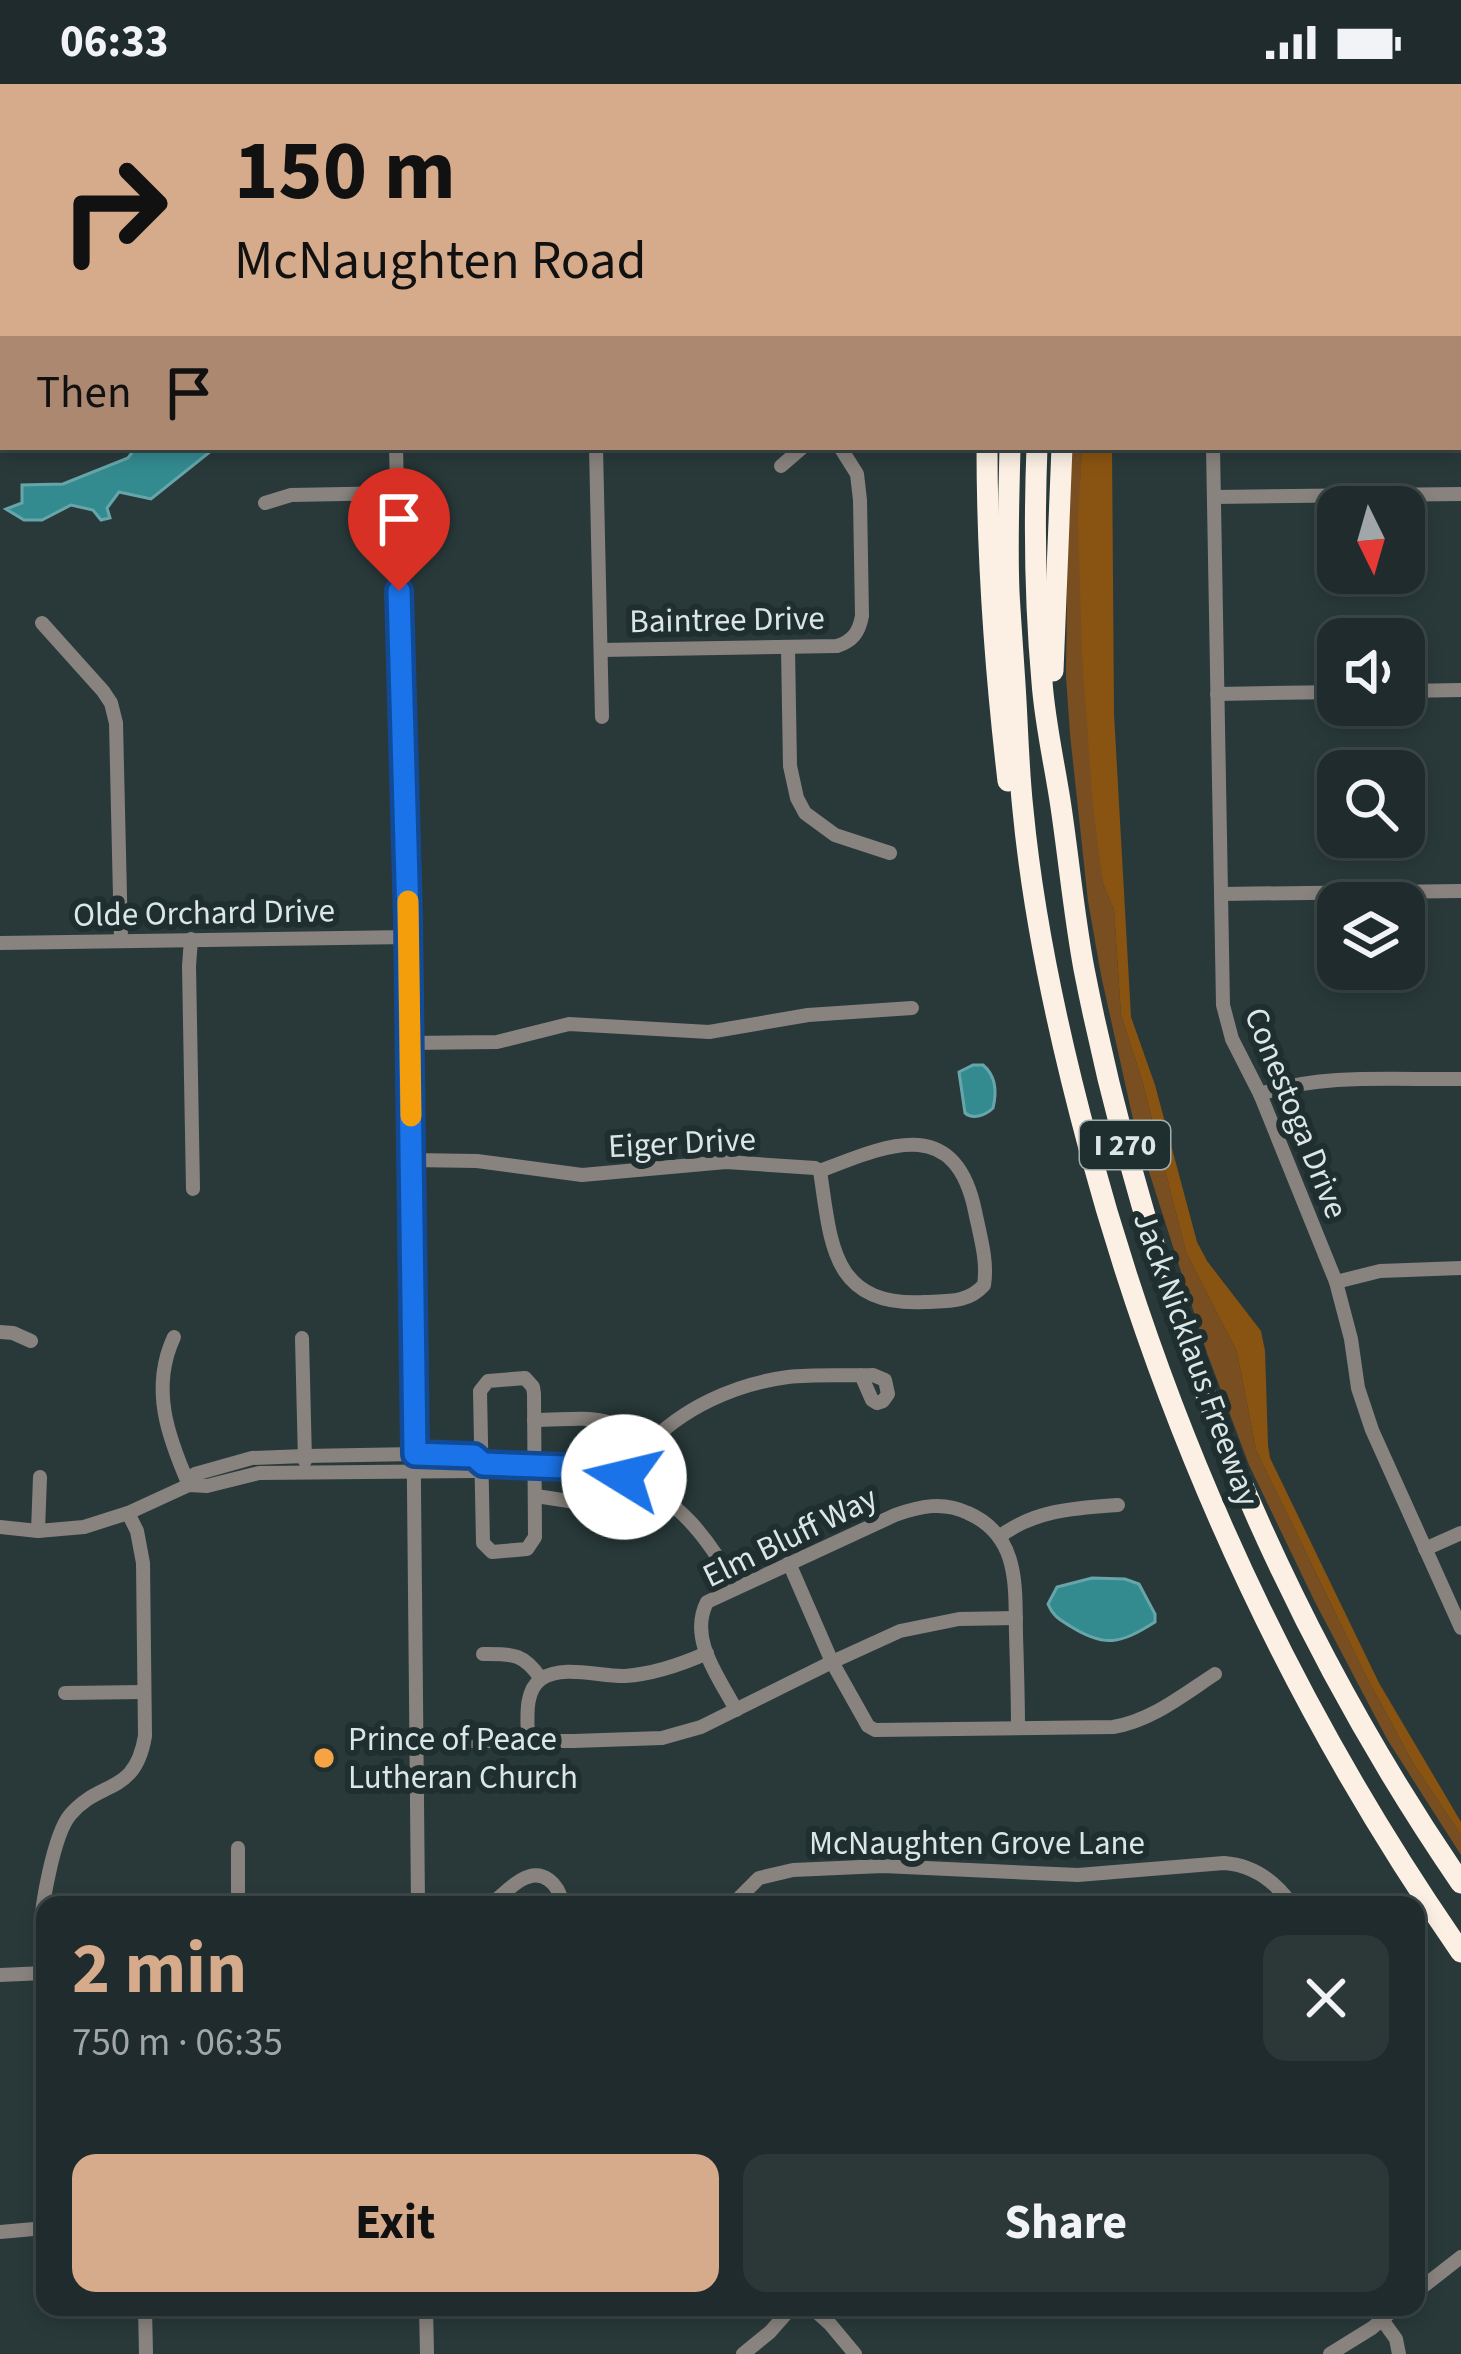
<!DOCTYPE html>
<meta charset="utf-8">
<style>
body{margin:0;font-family:"Source Sans 3",sans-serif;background:#2c3738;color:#f1f3f6;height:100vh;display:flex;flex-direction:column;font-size:45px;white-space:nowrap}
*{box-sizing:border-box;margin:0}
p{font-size:39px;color:#a1a7a9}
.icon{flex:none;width:66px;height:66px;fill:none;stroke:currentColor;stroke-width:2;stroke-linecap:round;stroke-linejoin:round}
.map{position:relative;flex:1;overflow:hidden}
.side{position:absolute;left:36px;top:1812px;width:1389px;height:420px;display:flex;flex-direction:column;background:#1f2b2c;border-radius:24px;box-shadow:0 6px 18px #0003,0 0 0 3px #3c4748}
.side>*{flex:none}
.guide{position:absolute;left:0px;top:0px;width:1461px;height:366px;box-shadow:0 6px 18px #0003,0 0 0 3px #3c4748;background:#d6ab8b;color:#111;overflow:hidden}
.needle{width:78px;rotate:175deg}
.tools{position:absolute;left:1317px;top:402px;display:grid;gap:24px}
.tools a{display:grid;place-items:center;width:108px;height:108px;border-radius:24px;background:#1f2b2c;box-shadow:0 6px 18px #0003,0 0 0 3px #3c4748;font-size:60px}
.pin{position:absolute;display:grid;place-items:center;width:102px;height:102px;color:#fff;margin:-123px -51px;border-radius:50% 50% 50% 0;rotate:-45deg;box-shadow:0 0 12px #0007}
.pin .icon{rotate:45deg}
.me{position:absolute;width:132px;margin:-66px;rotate:279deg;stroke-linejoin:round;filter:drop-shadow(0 0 9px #0008)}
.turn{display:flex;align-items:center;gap:42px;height:252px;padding:0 36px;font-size:54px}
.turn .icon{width:156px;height:156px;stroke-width:2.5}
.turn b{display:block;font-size:84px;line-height:102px}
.then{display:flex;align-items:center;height:114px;padding:0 36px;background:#0003;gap:24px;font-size:45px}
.round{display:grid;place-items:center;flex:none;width:126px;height:126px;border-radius:24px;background:#2c3738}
.summary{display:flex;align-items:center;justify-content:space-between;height:204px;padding:0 36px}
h1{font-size:72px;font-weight:700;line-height:90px;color:#d6ab8b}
.action{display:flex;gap:24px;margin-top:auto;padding:24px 36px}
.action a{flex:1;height:138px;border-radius:24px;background:#d6ab8b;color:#111;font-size:48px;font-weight:700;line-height:138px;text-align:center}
.action a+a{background:#2c3738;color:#f1f3f6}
.status{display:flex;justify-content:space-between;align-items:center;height:84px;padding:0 60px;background:#1f2b2c;direction:ltr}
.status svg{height:33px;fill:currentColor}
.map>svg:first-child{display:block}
.green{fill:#794f22}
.forest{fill:#895411}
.water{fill:#338b90;stroke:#66a6aa;stroke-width:3}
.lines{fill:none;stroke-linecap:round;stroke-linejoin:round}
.minor{stroke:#88837e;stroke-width:14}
.highway{stroke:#fcf0e4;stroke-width:21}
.route-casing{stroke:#114b97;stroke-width:30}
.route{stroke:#1a73e8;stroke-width:21}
.slow{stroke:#f59e0b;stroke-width:21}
.poi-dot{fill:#f5a345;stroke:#1f2e2f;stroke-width:4.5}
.labels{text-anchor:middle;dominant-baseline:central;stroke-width:12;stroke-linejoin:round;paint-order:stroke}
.shield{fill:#1f2e2f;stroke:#a3afaf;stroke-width:3}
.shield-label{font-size:30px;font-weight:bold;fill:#dce6e6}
.street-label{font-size:33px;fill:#dce6e6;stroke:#1f2e2f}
.poi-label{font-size:33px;fill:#dce6e6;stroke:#1f2e2f;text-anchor:start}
</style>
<div class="status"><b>06:33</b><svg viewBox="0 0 49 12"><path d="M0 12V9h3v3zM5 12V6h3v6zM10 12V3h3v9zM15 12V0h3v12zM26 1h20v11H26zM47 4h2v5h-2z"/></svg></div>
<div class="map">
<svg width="1461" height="2270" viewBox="0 0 1461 2270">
<rect width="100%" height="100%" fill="#29393a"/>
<!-- green -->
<path class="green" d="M1072,363H1082C1074,510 1090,654 1103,800L1114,826L1121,931L1142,996L1186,1168L1237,1268L1256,1366L1366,1592L1413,1679L1461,1751V1771L1387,1655L1315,1518L1249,1381L1207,1269L1135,1044L1101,891L1088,817L1070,650L1066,592L1068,427Z"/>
<!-- forest -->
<polygon class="forest" points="1082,363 1112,363 1114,630 1131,933 1155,1001 1197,1158 1207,1177 1261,1247 1265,1267 1268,1361 1270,1374 1379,1599 1461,1738 1461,1751 1413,1679 1366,1592 1256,1366 1237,1268 1186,1168 1142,996 1121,931 1114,826 1103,800 1093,722 1082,569 1078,437"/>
<!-- water -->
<g class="water">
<polygon points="136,363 216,363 151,415 119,408 107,424 110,434 101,436 93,426 71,421 42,436 24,436 6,425 22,419 22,401 63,400 128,374"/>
<path d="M973,981H983C996,992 997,1008 993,1024C986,1031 973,1036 965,1029L959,988Z"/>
<path d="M1092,1494L1125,1495L1139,1500L1155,1530V1538C1120,1560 1105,1564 1070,1542C1059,1535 1053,1532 1048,1520L1057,1503Z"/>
</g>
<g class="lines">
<!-- minor -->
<g class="minor">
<polyline points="186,0 186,3"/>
<polyline points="391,0 391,3"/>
<polyline points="582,0 582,3"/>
<polyline points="1262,3 1263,0"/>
<polyline points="1458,46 1461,48"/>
<polyline points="0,56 1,29"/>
<polyline points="1458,220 1461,220"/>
<polyline points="0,288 3,287"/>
<polyline points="396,363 409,884 418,1821"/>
<polyline points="596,363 602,633"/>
<polyline points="1213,363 1223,921 1232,955 1260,1010 1336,1198 1351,1255 1358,1304 1372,1346 1461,1544"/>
<polyline points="781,382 803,363"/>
<polyline points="1214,413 1461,410"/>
<polyline points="265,419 291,411 397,409"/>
<polyline points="42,539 103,607 111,619 116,639 121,856"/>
<polyline points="788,564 790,682 797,714 805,729 835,751 890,769"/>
<path d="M601,566L837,562C853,557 859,548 862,532L860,416L857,390L840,363"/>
<polyline points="1404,607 1461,606"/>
<polyline points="1217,610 1338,608"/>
<polyline points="1221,810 1461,807"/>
<polyline points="191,855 189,882 193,1105"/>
<polyline points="0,859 409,853"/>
<polyline points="410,959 497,958 569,940 709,948 808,931 912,924"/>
<path d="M1260,1010C1324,989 1395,996 1461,995"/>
<path d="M412,1076L477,1077L582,1091L726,1078L815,1084L820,1087C887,1061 955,1030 975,1127C980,1152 988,1177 984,1201C968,1219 948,1217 925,1218C831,1223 831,1159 820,1087"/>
<polyline points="1336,1198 1380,1187 1461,1184"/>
<polyline points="0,1248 13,1249 31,1257"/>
<path d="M174,1253C150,1304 168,1353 189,1401"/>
<polyline points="302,1254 305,1377"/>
<polygon points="525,1294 533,1303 534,1310 535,1453 527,1465 492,1468 483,1459 480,1307 488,1297"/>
<path d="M534,1336C582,1336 609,1326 646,1362"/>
<polyline points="189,1401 195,1390 252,1374 305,1372 415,1370 474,1372 483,1380"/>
<path d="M536,1412L602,1422L610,1419C621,1400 631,1379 646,1363C682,1324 735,1300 788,1293C816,1290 845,1292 873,1291L885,1296L888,1310L883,1317L877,1319L872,1316L861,1291"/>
<path d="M0,1443L38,1447L84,1443L128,1429L189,1401L207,1402L259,1389L474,1387L483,1380C525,1382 585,1377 624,1393C677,1413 709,1454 735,1503"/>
<polyline points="38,1447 40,1393"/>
<path d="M999,1453C1034,1426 1075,1424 1118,1421"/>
<polyline points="1425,1465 1461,1449"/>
<path d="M789,1479L832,1578L868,1642L875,1646L1113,1643C1151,1637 1183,1611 1215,1590"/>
<path d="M483,1570C513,1570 524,1569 541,1595"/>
<polyline points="65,1609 144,1608"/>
<path d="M736,1626C719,1593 688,1555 707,1518L895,1431C920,1422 943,1417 968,1429C1020,1452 1015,1502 1016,1550C1017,1582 1018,1613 1018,1644"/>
<polyline points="417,1657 573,1657 662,1654 701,1643 832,1578 900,1547 959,1535 1016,1534"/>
<path d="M528,1657C528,1638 523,1608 541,1595C563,1580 601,1593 625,1592C654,1590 680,1581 707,1569"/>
<polyline points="238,1764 238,1821"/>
<path d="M489,1821C500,1814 509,1803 521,1796C543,1783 559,1800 563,1821"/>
<path d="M732,1821L759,1794L793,1786L883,1782L1078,1791L1224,1779C1254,1781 1275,1797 1292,1821"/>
<path d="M44,1889C43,1877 41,1864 41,1851C40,1825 54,1750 70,1731C100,1695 135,1712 145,1652L143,1479L137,1447L128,1429"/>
<polyline points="0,1891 45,1889"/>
<polyline points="0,2148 45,2144"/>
<polyline points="1416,2208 1461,2173"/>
<polyline points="145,2223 146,2270"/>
<polyline points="426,2223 427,2270"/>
<polyline points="811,2223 830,2240 855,2270"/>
<polyline points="1373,2223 1396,2255 1399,2270"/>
<polyline points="743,2270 770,2248 792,2223"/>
<polyline points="1330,2270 1372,2244 1397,2223"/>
</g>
<!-- highway -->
<g class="highway">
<polyline points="1003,3 1003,0"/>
<polyline points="1031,3 1031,0"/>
<polyline points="1057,3 1057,0"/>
<polyline points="1091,3 1091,0"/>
<path d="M987,363C987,475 995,586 1008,697"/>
<path d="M1010,363C1009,411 1007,460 1009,508C1011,545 1014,581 1016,617C1018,653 1019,690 1023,726C1034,841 1059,953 1089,1064C1167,1352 1291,1623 1461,1868"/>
<path d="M1037,363C1034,441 1035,520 1042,598C1045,640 1055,682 1061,723C1069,777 1074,831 1084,885C1148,1210 1273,1525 1461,1799"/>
<polyline points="1053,587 1062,363"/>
</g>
</g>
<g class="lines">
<defs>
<polyline id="route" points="399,507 408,834 415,1370 474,1372 483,1380 566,1383 624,1393"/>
</defs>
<!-- route casing -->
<use href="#route" class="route-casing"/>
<!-- route -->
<use href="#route" class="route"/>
<!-- slow -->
<polyline class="slow" points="408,817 411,1032"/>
</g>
<!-- markers -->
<circle class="poi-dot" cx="324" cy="1674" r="12"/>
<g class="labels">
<!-- shield labels -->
<rect class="shield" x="1080" y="1037" width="90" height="48" rx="9"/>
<g class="shield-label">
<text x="1125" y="1061">I 270</text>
</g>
<!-- street labels -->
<g class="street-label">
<text transform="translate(727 536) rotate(-1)">Baintree Drive</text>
<text transform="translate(204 829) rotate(-1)">Olde Orchard Drive</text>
<text transform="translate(1296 1029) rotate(68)">Conestoga Drive</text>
<text transform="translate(682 1059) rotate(-3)">Eiger Drive</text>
<text transform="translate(1196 1275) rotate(70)">Jack Nicklaus Freeway</text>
<text transform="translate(790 1453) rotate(-26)">Elm Bluff Way</text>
<text x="977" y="1759">McNaughten Grove Lane</text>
</g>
<!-- poi labels -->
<g class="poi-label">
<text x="348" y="1655">Prince of Peace<tspan x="348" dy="38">Lutheran Church</tspan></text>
</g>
</g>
</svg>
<div class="tools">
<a><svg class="needle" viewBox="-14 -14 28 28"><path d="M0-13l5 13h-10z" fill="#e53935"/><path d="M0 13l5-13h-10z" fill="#a1a7a9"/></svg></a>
<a><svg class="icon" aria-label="sound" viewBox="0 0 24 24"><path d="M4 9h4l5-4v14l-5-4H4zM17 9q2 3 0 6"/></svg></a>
<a><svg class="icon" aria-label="search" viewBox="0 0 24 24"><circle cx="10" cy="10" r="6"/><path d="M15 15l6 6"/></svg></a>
<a><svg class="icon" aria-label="layers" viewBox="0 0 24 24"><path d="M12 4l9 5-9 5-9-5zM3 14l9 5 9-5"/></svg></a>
</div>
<div class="pin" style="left:399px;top:507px;background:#d93025"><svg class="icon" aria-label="arrive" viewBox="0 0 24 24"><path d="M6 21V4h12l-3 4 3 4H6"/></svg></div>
<svg class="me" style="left:624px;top:1393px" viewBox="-20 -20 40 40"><circle r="19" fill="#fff"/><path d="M0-13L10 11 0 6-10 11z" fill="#1a73e8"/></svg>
<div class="guide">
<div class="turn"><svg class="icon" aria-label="right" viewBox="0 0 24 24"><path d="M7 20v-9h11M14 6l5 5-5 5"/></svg><div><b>150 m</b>McNaughten Road</div></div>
<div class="then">Then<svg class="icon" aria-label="arrive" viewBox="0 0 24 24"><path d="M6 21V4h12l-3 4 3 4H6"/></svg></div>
</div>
<section class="side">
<div class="summary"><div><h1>2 min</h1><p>750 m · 06:35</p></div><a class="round"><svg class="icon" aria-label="close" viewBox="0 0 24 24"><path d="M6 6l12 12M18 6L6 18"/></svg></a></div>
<div class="action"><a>Exit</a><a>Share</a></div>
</section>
</div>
